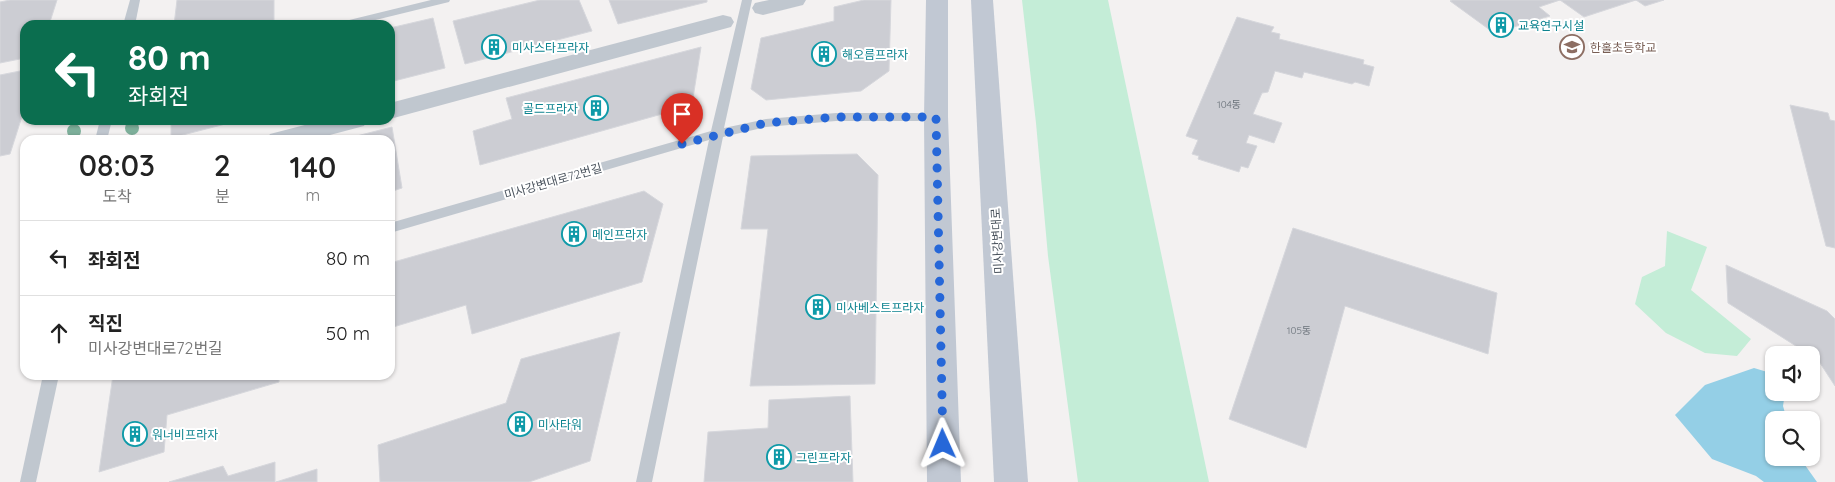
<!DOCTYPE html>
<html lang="ko">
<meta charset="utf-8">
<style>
body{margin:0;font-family:Quicksand,"Noto Sans KR",sans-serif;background:#f6f6f6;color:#222;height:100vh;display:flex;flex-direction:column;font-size:19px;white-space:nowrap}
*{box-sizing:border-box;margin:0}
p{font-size:16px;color:#767676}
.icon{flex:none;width:28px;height:28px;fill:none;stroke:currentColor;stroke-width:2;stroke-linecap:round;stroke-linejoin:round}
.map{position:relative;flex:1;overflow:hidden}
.sheet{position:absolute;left:20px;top:135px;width:375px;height:245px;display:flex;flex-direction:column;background:#fff;border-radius:15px;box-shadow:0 1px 4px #0004}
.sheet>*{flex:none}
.banner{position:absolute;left:20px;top:20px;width:375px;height:105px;border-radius:15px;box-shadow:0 1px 4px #0004;background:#0b6e4f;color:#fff;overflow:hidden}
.fabs{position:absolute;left:1765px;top:346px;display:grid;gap:10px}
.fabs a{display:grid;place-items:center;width:55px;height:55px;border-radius:10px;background:#fff;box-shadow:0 1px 4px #0004;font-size:25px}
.pin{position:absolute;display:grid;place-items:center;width:42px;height:42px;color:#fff;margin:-51px -21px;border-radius:50% 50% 50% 0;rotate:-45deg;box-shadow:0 0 5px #0007}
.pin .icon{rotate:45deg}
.me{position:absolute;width:55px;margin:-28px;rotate:359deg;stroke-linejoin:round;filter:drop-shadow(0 0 4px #0008)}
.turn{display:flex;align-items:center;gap:18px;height:105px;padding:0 25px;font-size:22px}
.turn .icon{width:65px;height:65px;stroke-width:2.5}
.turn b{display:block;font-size:35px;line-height:42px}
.eta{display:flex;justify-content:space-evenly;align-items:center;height:85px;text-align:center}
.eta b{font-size:30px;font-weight:600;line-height:35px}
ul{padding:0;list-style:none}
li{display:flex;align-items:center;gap:15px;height:75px;padding:0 25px;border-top:1px solid #e0e0e0}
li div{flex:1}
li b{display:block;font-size:19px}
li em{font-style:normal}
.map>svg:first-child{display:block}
.green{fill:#c4edd7}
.water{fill:#94cfe6}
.building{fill:#cccdd3;stroke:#d6d7dc}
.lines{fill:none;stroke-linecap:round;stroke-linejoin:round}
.lane{fill:#c0c7cf;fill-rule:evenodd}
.street{fill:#c0c7cf;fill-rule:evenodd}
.secondary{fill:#c1c8d3;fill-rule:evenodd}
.tree{fill:#7eb09b}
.route{stroke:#2667d8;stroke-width:9;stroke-dasharray:0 16.2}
.labels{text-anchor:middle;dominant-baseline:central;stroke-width:4;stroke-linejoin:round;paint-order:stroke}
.number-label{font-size:10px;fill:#6a727a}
.culture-label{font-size:12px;fill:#0d838f;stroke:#fff;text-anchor:start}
.education-label{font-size:12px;fill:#785e54;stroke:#fff;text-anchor:start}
.street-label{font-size:12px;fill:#4a535d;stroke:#fff}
</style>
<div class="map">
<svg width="1835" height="482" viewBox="0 0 1835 482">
<rect width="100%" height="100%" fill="#f3f1f1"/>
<!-- green -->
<g class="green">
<polygon points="1022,0 1108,0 1209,482 1078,482 1048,256 1036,123"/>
<polygon points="1667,231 1707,247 1691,290 1751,339 1737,356 1705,353 1666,333 1635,304 1642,277 1665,266"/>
</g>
<!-- water -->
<polygon class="water" points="1754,368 1774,374 1774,392 1785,393 1783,406 1787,420 1774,420 1774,458 1800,458 1817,482 1764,482 1756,476 1712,459 1675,415 1705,385"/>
<!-- building -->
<g class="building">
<polygon points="10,0 57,0 49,25 25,25 25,58 0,63 0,2"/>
<polygon points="177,0 274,0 274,22 270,25 174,25"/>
<polygon points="540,0 579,0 592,31 465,64 453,21"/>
<polygon points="609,0 707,0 707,2 618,24"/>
<polygon points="864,0 891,0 889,71 861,91 766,100 751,89 761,38 834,21 834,7"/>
<polygon points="1452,0 1664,0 1645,6 1636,0 1584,17 1560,0 1539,7 1550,16 1494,33 1450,1"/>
<polygon points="1237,17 1274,27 1271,32 1280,34 1279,39 1364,60 1363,64 1374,67 1369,86 1355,82 1352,84 1304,72 1302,78 1275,71 1268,92 1262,93 1253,114 1282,123 1274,143 1249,135 1246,143 1257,146 1248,168 1241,166 1239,172 1198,159 1199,156 1192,154 1198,140 1186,136"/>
<polygon points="433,18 445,68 390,82 390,28"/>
<polygon points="701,47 693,98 690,102 680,109 480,165 473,131 512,119 506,98"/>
<polygon points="25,70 25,107 10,154 0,156 0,75"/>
<polygon points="1790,105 1828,113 1830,120 1835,121 1835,248 1826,246"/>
<polygon points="171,120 241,120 171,138"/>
<polygon points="392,127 402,188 390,192 390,140 341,140"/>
<polygon points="857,154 878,175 875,384 750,386 768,229 741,229 751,156"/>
<polygon points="644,191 663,204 642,282 472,334 466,305 390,328 390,263"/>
<polygon points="1293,228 1497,293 1488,354 1345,306 1306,448 1229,419"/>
<polygon points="1726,265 1827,311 1835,319 1835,386 1818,360 1728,303"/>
<polygon points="620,332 590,461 529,482 380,482 378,445 506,403 521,359"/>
<polygon points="113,375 279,375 279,382 167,415 164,452 99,472"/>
<polygon points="850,396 853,482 704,482 708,432 768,428 769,400"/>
<polygon points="275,462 275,482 169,482 223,466 228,476"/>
<polygon points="317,469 317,482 276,482"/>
</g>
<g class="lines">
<!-- lane -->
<g class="lane">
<polygon points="130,0 140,0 135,25 123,25"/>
<polygon points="431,0 450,0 449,2 355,25 335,25 337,23"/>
<polygon points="742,0 752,0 724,128 766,119 836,113 936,113 942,117 936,121 836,121 766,127 723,137 652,482 636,482 709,140 390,233 390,223 711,131"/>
<polygon points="100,120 112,120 107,140 95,140"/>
<polygon points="43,375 59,375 36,482 20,482"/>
</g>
<!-- street -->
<g class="street">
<polygon points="769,0 806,0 803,5 763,15 755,13 752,8 755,3"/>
<polygon points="723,15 731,17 734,22 731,27 390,119 390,103"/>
<polygon points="324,120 367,120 364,126 311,140 266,140 270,134"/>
</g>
<!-- secondary -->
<g class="secondary">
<polygon points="926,0 948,0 948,117 961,482 927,482 924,117"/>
<polygon points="971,0 993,0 1028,482 994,482"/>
</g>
</g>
<!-- trees -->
<g class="tree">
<circle cx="132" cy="128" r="7"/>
<circle cx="74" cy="131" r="7"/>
</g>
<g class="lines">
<!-- route -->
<polyline class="route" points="682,144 766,123 836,117 936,117 943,444"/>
</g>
<!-- icons -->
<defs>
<symbol id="building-ring" viewBox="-11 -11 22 22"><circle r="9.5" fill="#fff" stroke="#0f9aa8" stroke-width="1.5"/><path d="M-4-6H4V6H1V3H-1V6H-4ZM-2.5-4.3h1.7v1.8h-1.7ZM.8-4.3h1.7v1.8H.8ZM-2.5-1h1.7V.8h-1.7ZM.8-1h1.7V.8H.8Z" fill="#0f9aa8"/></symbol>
<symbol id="school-ring" viewBox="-11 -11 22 22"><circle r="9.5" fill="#fff" stroke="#8d6e63" stroke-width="1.5"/><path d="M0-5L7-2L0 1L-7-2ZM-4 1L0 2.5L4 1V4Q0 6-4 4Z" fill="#8d6e63"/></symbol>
</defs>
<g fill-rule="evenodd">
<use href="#building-ring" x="1487" y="11" width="28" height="28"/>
<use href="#building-ring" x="480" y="33" width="28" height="28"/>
<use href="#school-ring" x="1558" y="33" width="28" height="28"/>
<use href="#building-ring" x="810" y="40" width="28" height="28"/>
<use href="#building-ring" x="582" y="94" width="28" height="28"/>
<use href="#building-ring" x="560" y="220" width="28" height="28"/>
<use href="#building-ring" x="804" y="293" width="28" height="28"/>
<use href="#building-ring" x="506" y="410" width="28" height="28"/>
<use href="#building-ring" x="121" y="420" width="28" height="28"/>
<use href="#building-ring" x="765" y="443" width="28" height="28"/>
</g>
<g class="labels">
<!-- number labels -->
<g class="number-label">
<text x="1229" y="104">104동</text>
<text x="1299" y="330">105동</text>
</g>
<!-- culture labels -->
<g class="culture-label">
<text x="1518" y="25">교육연구시설</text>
<text x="512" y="47">미사스타프라자</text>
<text x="842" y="54">해오름프라자</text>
<text x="578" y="108" text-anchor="end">골드프라자</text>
<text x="592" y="234">메인프라자</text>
<text x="836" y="307">미사베스트프라자</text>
<text x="538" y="424">미사타워</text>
<text x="152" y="434">워너비프라자</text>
<text x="796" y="457">그린프라자</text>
</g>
<!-- education labels -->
<g class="education-label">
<text x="1590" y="47">한홀초등학교</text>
</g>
<!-- street labels -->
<g class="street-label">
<text transform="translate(553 181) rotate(-16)">미사강변대로72번길</text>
<text transform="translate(997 241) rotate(-93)">미사강변대로</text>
</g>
</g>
</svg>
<div class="fabs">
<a><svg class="icon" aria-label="sound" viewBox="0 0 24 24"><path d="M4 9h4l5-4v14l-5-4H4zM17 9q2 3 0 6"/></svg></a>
<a><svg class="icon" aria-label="search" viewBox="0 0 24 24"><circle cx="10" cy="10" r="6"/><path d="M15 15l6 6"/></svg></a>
</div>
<div class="pin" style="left:682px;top:144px;background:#d93025"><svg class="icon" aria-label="arrive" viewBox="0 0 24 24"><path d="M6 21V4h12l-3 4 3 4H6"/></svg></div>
<svg class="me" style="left:943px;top:444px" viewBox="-20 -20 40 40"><path d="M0-17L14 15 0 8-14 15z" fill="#2667d8" stroke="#fff" stroke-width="4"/></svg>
<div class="banner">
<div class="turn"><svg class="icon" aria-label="left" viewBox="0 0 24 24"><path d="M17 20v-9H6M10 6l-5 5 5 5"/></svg><div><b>80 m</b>좌회전</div></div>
</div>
<section class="sheet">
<div class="eta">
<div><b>08:03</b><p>도착</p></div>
<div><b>2</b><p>분</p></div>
<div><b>140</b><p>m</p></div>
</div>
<ul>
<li><svg class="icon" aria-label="left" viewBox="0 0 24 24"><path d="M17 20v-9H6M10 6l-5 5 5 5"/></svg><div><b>좌회전</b></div><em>80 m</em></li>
<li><svg class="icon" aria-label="ahead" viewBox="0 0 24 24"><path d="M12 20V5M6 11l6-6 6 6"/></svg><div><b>직진</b><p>미사강변대로72번길</p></div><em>50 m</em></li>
</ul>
</section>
</div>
